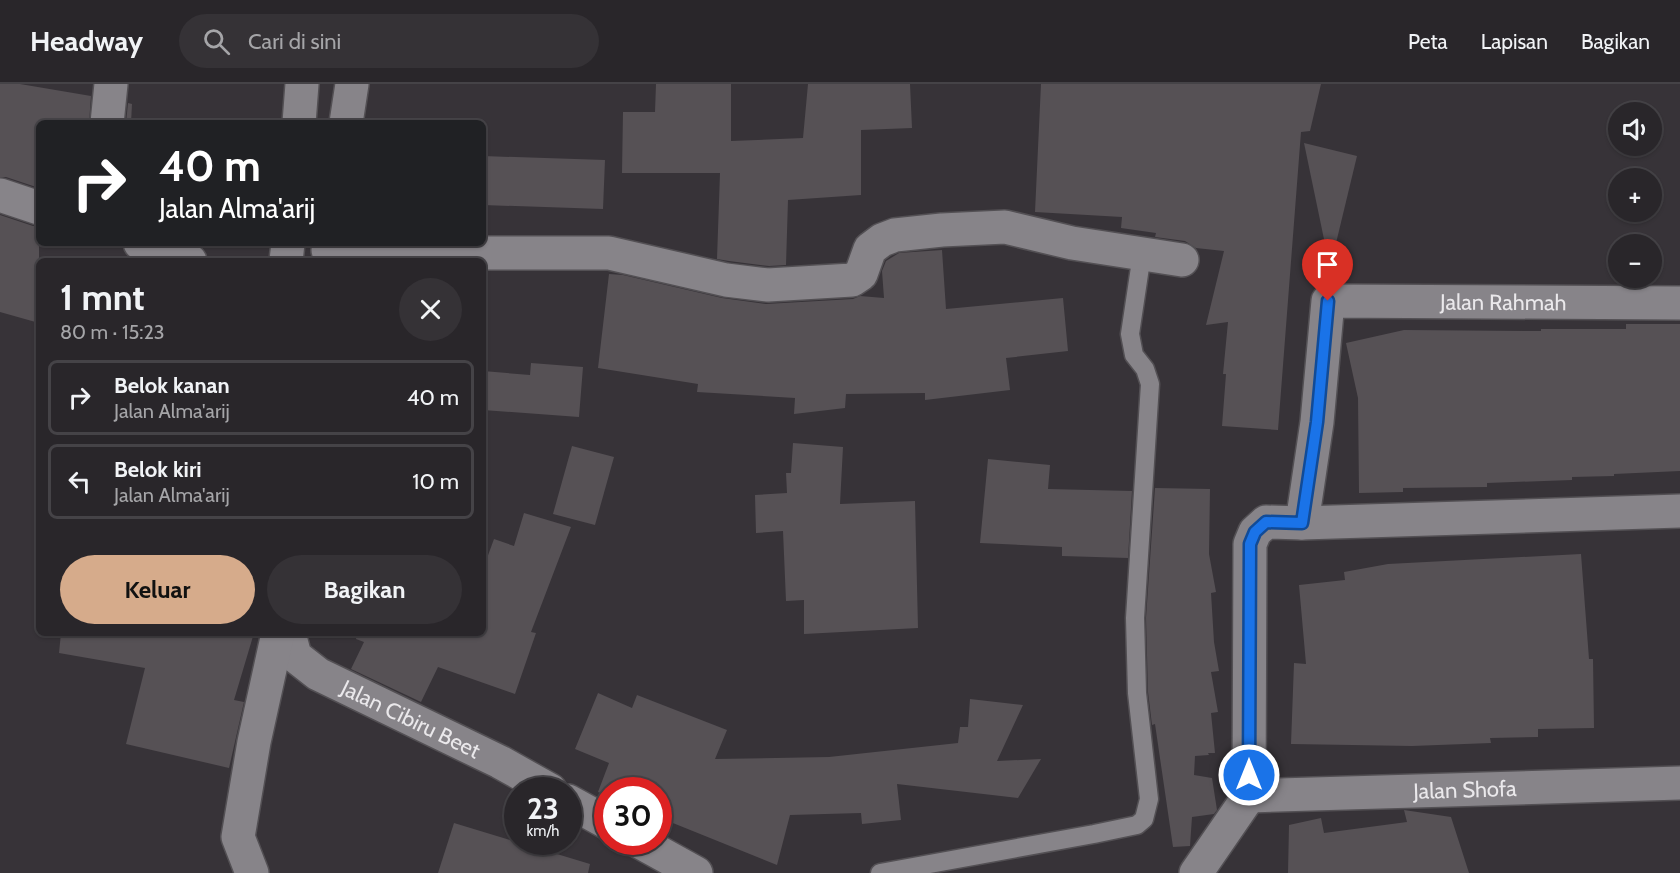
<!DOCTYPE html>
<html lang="id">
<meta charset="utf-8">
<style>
body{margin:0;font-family:Cabin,sans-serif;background:#353236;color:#f1f3f6;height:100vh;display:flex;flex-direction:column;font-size:22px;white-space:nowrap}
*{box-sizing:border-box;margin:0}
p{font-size:20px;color:#a5a5a8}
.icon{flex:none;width:33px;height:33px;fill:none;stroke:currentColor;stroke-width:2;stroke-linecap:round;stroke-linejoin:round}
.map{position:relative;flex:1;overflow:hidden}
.panel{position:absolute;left:36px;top:174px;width:450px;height:378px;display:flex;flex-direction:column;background:#29262a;border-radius:9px;box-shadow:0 2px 4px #0004,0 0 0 2px #454347}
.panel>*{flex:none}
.hud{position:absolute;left:36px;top:36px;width:450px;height:126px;border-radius:9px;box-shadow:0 2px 4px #0004,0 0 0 2px #454347;background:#202124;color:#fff;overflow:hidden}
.tools{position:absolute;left:1608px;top:18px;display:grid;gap:12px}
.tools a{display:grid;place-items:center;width:54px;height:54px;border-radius:50%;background:#29262a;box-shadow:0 2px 4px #0004,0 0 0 2px #454347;font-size:30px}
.speed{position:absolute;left:504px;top:693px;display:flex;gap:12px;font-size:30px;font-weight:700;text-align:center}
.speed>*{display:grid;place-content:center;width:78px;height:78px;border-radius:50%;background:#29262a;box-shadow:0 2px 4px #0004,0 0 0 2px #454347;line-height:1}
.speed small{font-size:15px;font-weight:400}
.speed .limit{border:9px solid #d22;background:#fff;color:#111}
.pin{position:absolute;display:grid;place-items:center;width:51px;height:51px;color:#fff;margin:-62px -26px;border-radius:50% 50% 50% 0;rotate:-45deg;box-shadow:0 0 6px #0007}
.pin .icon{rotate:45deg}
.me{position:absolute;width:66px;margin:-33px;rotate:0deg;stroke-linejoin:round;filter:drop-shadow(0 0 4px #0008)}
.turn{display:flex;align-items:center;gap:21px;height:126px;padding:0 24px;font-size:27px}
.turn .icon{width:78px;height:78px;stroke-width:2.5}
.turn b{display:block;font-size:42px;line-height:51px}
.round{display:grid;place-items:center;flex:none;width:63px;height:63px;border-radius:32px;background:#353236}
.overview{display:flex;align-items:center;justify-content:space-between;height:102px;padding:0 24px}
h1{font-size:36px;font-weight:700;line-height:45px}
.action{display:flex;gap:12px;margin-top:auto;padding:12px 24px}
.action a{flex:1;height:69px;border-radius:36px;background:#d6ab8b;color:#111;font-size:24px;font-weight:700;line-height:69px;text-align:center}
.action a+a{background:#353236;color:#f1f3f6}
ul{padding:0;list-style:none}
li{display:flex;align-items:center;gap:18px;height:75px;margin:0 12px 9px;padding:0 12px;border:3px solid #454347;border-radius:9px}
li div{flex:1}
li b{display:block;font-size:22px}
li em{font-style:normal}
header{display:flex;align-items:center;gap:36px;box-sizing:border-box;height:84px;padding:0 30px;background:#29262a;border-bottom:2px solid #454347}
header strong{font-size:28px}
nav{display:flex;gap:33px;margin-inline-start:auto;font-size:21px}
.search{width:420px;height:54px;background:#353236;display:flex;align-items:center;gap:15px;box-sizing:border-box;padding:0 21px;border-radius:33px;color:#a5a5a8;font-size:22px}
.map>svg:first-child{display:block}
.building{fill:#565155}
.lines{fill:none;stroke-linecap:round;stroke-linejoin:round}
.lane-casing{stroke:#535054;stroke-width:21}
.street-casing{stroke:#535054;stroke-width:36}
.lane{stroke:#878489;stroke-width:18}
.street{stroke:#878489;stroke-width:33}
.route-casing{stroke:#114b97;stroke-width:15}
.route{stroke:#1a73e8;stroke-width:10}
.labels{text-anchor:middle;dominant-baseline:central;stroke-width:5;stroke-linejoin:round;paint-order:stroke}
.street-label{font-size:22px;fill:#eae8eb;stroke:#1d1c1e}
</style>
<header>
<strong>Headway</strong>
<div class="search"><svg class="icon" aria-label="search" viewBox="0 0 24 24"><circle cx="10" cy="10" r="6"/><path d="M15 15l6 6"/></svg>Cari di sini</div>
<nav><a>Peta</a><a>Lapisan</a><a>Bagikan</a></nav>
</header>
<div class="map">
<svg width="1680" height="789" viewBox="0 0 1680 789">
<rect width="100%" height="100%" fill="#373338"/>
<!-- building -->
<g class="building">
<polygon points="0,0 20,0 91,12 89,39 39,39 39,104 6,93 0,93"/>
<polygon points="656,0 731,0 731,57 803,54 808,0 910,0 912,44 861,46 861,111 788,116 786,181 769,182 729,177 717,175 720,89 622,89 623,28 655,28"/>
<polygon points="1041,0 1321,0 1310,47 1301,48 1278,346 1222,342 1226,290 1223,290 1228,238 1206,241 1224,167 1196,164 1185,157 1155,153 1156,149 1121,144 1122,133 1035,128"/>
<polygon points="128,19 132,20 131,39 126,39"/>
<polygon points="1304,59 1357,72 1330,184"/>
<polygon points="483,72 605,76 603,125 483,121"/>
<polygon points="0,131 33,142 39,142 39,239 0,228"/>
<polygon points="942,166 946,225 1063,214 1068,267 1006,274 1010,306 925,316 925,309 846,310 845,324 794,330 795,314 697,308 698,300 598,284 609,190 623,191 722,214 766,220 853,215 860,212 884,214 882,187 886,177 899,169"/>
<polygon points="1626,240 1680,240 1680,387 1614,390 1614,392 1572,393 1572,396 1487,399 1487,403 1403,404 1403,408 1359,409 1358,314 1346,259 1404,246 1541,247 1541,245 1626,245"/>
<polygon points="531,279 583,283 579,333 483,326 483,287 530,291"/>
<polygon points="793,359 843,363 840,420 915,417 918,544 804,550 804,516 786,517 783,447 756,449 755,411 787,409 786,389 791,389"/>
<polygon points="572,362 614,373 595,441 553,430"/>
<polygon points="988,375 1050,381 1048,405 1132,407 1128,474 1062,472 1062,463 980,459"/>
<polygon points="1155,404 1210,405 1209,470 1216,508 1211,509 1214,558 1219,587 1211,588 1218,628 1211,629 1215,669 1208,669 1209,671 1195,672 1194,691 1212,694 1217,726 1214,730 1192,733 1190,762 1173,763 1155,640 1152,641 1148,608 1146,534"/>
<polygon points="524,429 571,443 531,548 536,549 515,610 438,583 421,618 351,585 364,558 356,555 357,549 483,549 483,485 494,455 514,462"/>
<polygon points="1581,470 1589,575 1593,575 1594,644 1538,645 1538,653 1490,654 1491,659 1412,662 1291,660 1294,579 1306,580 1299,501 1345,496 1344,488 1388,480"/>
<polygon points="61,549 254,549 234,616 244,618 229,684 126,660 145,584 59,569"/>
<polygon points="598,609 632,624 637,611 727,646 715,675 829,673 958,659 960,643 968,643 970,615 1023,621 997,677 1041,675 1018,714 897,700 901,736 862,740 861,729 790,731 777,781 658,733 658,706 608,706 608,712 598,708 609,679 575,665"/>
<polygon points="1404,726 1451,733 1469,789 1288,789 1289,741 1321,734 1324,749 1407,738"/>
<polygon points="454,739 590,780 588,789 438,789"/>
</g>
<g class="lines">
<defs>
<polyline id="lane" points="880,789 1094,750 1137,741 1144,735 1149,715 1137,609 1135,534 1150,300 1145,285 1134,271 1130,250 1142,170"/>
<g id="street">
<polyline points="107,39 111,0"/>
<polyline points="299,39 302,0"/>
<polyline points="346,39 352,0"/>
<polyline points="0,111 39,124"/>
<polyline points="140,159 190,177"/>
<polyline points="328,166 439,169 609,169 726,196 768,201 852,196 861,190 870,165 882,156 895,151 942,146 1005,143 1072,159 1182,176"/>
<polyline points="286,177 288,159"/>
<path id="s1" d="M1302,439L1317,338L1328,217L1680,219"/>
<path id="s2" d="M289,549L295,572L318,590L500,678L550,706"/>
<path id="s3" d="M1249,712L1680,699"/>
<polyline points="568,717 608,739"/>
<polyline points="640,758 696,789"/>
<polyline points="252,789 238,753 254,658 278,549"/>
<polyline points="1196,789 1249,712 1250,460 1255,448 1266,438 1302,439 1680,427"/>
</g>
</defs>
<!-- lane casing -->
<use href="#lane" class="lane-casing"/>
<!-- street casing -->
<use href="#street" class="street-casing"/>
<!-- lane -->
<use href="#lane" class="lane"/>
<!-- street -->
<use href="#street" class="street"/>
</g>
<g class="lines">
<defs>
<polyline id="route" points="1249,691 1250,460 1255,448 1266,438 1302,439 1317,338 1328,217"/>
</defs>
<!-- route casing -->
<use href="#route" class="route-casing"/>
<!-- route -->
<use href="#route" class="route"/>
</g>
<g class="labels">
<!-- street labels -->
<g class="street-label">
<text stroke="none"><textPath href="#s1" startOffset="399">Jalan Rahmah</textPath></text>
<text stroke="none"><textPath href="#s2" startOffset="156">Jalan Cibiru Beet</textPath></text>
<text stroke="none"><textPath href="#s3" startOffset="216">Jalan Shofa</textPath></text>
</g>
</g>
</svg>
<div class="tools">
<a><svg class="icon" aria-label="sound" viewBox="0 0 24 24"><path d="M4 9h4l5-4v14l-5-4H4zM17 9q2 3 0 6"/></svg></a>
<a>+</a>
<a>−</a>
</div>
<div class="speed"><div>23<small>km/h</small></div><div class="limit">30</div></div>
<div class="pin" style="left:1328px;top:217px;background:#d93025"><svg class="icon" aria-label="arrive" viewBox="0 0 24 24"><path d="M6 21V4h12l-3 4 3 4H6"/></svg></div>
<svg class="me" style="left:1249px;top:691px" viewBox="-20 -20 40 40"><circle r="17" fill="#1a73e8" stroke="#fff" stroke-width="3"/><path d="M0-11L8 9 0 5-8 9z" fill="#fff"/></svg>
<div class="hud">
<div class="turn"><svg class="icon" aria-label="right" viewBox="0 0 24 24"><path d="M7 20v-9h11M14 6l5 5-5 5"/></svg><div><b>40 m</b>Jalan Alma'arij</div></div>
</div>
<section class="panel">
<div class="overview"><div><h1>1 mnt</h1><p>80 m · 15:23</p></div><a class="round"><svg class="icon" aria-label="close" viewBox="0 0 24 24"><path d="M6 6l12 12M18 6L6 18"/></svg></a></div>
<ul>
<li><svg class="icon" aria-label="right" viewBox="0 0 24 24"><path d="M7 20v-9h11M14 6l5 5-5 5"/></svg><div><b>Belok kanan</b><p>Jalan Alma'arij</p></div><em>40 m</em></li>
<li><svg class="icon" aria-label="left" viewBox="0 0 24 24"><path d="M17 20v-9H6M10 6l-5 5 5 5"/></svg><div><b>Belok kiri</b><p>Jalan Alma'arij</p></div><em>10 m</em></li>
</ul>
<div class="action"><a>Keluar</a><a>Bagikan</a></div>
</section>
</div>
